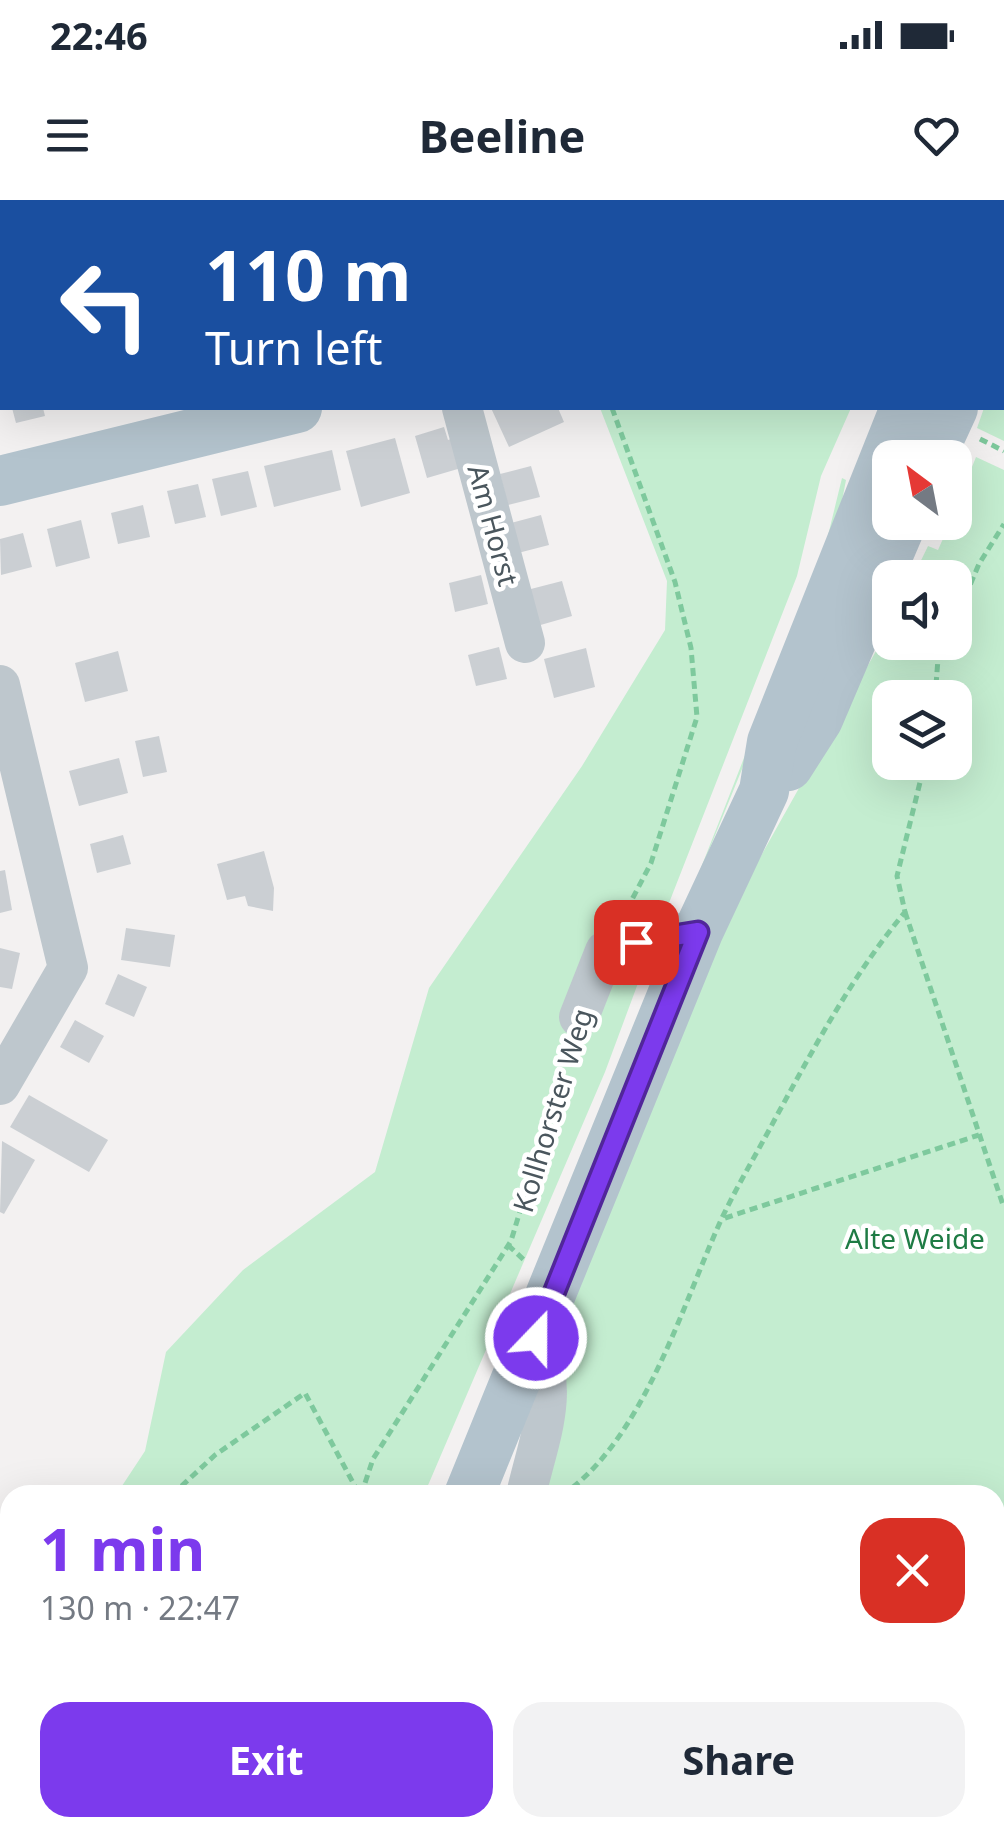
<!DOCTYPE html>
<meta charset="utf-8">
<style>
body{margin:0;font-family:"Noto Sans",sans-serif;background:#f2f2f3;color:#1f2937;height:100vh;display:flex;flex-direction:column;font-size:38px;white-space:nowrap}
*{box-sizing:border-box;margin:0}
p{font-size:32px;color:#747a83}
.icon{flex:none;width:55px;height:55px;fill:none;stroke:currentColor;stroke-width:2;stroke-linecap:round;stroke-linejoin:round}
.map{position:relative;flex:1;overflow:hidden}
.details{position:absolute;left:0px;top:1285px;width:1005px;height:352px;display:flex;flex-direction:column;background:#fff;border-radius:30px 30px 0 0;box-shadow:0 10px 40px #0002}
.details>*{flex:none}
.hud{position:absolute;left:0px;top:0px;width:1005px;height:210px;box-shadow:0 10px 40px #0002;background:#1a4fa0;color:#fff;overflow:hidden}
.needle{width:65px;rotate:328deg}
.buttons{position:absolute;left:872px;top:240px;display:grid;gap:20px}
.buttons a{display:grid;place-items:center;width:100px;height:100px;border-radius:20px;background:#fff;box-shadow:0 10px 40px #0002;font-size:50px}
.pin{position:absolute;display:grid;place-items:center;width:85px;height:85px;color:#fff;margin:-42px;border-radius:20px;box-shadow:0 5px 15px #0006}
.me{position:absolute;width:110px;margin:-55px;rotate:22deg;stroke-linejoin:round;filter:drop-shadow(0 0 8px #0008)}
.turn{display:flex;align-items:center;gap:35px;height:210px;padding:0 40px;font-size:45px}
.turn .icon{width:130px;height:130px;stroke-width:2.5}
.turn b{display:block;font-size:70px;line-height:85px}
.round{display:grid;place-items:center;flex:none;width:105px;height:105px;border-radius:30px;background:#f2f2f3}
.headline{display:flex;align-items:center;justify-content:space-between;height:170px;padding:0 40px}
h1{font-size:60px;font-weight:700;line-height:75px;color:#7c3aed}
.button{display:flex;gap:20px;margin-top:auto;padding:20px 40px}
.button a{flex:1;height:115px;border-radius:30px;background:#7c3aed;color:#fff;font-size:40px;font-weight:700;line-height:115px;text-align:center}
.button a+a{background:#f2f2f3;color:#1f2937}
.status{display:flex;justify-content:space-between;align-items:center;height:70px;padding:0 50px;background:#fff;direction:ltr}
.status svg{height:28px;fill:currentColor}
header{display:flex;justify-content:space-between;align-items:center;height:130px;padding:0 40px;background:#fff;font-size:45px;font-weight:700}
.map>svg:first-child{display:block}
.green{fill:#c4edd0;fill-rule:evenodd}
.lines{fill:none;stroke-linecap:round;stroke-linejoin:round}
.stream{stroke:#94dde7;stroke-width:8}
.building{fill:#cbcfd3}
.path{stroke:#7ec99d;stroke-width:5;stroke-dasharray:8 5;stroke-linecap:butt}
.minor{stroke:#bec7cd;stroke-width:40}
.major{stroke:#b3c3cd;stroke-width:50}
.route-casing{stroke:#51269a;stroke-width:25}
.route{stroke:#7c3aed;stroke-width:18}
.labels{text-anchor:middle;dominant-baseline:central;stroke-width:9;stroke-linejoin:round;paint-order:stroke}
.street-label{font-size:28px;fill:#4a565d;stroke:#fff}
.park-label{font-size:28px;fill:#1e7b44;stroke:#fff}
</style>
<div class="status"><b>22:46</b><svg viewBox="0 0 49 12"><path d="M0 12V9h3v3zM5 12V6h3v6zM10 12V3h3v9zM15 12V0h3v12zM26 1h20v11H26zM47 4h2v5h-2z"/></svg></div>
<header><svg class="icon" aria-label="menu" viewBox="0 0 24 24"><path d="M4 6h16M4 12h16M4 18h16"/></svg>Beeline<svg class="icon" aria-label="heart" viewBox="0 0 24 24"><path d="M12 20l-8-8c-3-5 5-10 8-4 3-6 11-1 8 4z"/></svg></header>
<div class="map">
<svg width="1004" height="1636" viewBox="0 0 1004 1636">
<rect width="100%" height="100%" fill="#f3f1f1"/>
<!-- green -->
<g class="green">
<polygon points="1004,150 1004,241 977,228 984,208 1002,208"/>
<polygon points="600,208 851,208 821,276 797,376 669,703 648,708 635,739 647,759 605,872 429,1283 423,1295 116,1295 145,1251 166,1152 243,1070 375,972 429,788 582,566 665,430 667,381"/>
<path d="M976,257L1004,270V1636H656V1628H995V1295H534L561,1117L716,736L890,426V442H955V378L913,377L928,346L938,350L950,323L955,322V309ZM890,498H955V562H890Z"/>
<polygon points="842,278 846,280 834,343 679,724 823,356"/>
<polygon points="10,1454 10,1628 198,1628 186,1636 0,1636 0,1469"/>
<polygon points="344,1628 437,1628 434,1636 340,1636"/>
</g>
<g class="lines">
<!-- stream -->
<polyline class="stream" points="0,1635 10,1626"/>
</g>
<!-- building -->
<g class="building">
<polygon points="12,208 43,208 45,216 16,223"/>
<polygon points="491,208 558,208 564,222 509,247"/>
<polygon points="444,227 448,240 459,236 468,266 427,278 415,236"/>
<polygon points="395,238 410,293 361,307 346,251"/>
<polygon points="332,250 341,290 274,307 264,266"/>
<polygon points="531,266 540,297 508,305 500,274"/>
<polygon points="248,271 257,307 221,316 212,279"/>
<polygon points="198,284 206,317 175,324 167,291"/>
<polygon points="143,305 150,337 118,344 111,313"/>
<polygon points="541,315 549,345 518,353 511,323"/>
<polygon points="81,320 90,358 56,367 47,329"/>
<polygon points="23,333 32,367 1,375 0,339"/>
<polygon points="481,375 488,404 455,412 449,383"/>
<polygon points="562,381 572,416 537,426 527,390"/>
<polygon points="499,447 507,479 476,486 468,455"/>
<polygon points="586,448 595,487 554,498 544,459"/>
<polygon points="118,451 128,491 85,502 75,463"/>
<polygon points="159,536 167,572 143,577 135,541"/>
<polygon points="119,558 128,593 79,606 69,571"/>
<polygon points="123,635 131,664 97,673 90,644"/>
<polygon points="264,651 274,688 273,711 248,706 245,696 227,700 217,664"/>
<polygon points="5,670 12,710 0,713 0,671"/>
<polygon points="126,728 175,735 170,767 121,760"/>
<polygon points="0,748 20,753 12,789 0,787"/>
<polygon points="118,774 147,787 134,817 105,804"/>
<polygon points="75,820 104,836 89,863 60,847"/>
<polygon points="29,895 108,940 89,972 10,927"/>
<polygon points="2,941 35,960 4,1014 0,1012"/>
<polygon points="630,1628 636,1636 571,1636 580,1628"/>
</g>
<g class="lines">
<!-- path -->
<g class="path">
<polyline points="749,0 749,2"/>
<polyline points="892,0 893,2"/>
<polyline points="728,2 733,0"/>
<polyline points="612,208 675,382 691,448 697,517 651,663 625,713"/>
<polyline points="980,239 1004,251"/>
<polyline points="955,420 979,364 1004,324"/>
<polyline points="935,498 938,459 945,442"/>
<polyline points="905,712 1004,1008"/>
<polyline points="725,1018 979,935"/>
<polyline points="508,1045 524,1060"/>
<polyline points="172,1295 215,1255 305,1193 358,1292"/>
<polyline points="361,1295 373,1259 511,1041 570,845"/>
<path d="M562,1295C643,1241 682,1106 721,1020C737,986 757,953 775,919C815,846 852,776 905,712L897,676L925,562"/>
<polyline points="0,1483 10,1472"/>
<polyline points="170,1636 183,1628"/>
<polyline points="265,1636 270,1628"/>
<polyline points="408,1636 412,1628"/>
</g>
<!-- minor -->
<g class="minor">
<polyline points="349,0 349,2"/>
<polyline points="484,2 484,0"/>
<polyline points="590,2 590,0"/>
<polyline points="800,2 805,0"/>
<polyline points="462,208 525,443"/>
<polyline points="0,485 68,768 0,885"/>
<polyline points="579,817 605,751 668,734 698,732"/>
<path d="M526,1295C539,1237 560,1196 536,1138"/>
<polyline points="506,1628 511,1636"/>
</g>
<!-- major -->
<g class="major">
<polyline points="1002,41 1004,39"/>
<polyline points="1002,120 1004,117"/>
<polyline points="930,258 953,208"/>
<polyline points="0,281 297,208"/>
<polyline points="788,566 818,519 902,322"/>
<polyline points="469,1295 698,732 764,591 772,542 905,208"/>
<polyline points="309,1636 313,1628"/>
</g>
</g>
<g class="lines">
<defs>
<polyline id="route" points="536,1138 698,732 636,742"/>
</defs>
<!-- route casing -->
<use href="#route" class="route-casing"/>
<!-- route -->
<use href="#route" class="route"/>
</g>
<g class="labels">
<!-- street labels -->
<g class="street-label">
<text transform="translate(494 325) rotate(75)">Am Horst</text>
<text transform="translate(552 910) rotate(-73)">Kollhorster Weg</text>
</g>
<!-- park labels -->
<g class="park-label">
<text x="915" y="1038">Alte Weide</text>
</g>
</g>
</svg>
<div class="buttons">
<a><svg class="needle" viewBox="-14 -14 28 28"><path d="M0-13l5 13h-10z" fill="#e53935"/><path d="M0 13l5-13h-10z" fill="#747a83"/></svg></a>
<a><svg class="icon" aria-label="sound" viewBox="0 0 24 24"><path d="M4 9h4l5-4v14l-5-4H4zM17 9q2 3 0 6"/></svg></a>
<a><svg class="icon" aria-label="layers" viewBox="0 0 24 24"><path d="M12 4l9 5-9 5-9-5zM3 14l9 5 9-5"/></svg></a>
</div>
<div class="pin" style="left:636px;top:742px;background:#d93025"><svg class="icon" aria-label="arrive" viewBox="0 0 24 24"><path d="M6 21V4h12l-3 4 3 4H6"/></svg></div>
<svg class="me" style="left:536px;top:1138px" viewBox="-20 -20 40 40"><circle r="17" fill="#7c3aed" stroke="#fff" stroke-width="3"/><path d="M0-11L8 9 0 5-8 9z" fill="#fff"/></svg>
<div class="hud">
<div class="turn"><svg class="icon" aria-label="left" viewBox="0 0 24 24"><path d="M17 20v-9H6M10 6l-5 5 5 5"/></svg><div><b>110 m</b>Turn left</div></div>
</div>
<section class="details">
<div class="headline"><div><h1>1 min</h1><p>130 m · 22:47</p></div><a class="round" style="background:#d93025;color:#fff"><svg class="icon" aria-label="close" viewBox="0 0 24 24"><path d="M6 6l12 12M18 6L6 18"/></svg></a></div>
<div class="button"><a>Exit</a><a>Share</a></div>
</section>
</div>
